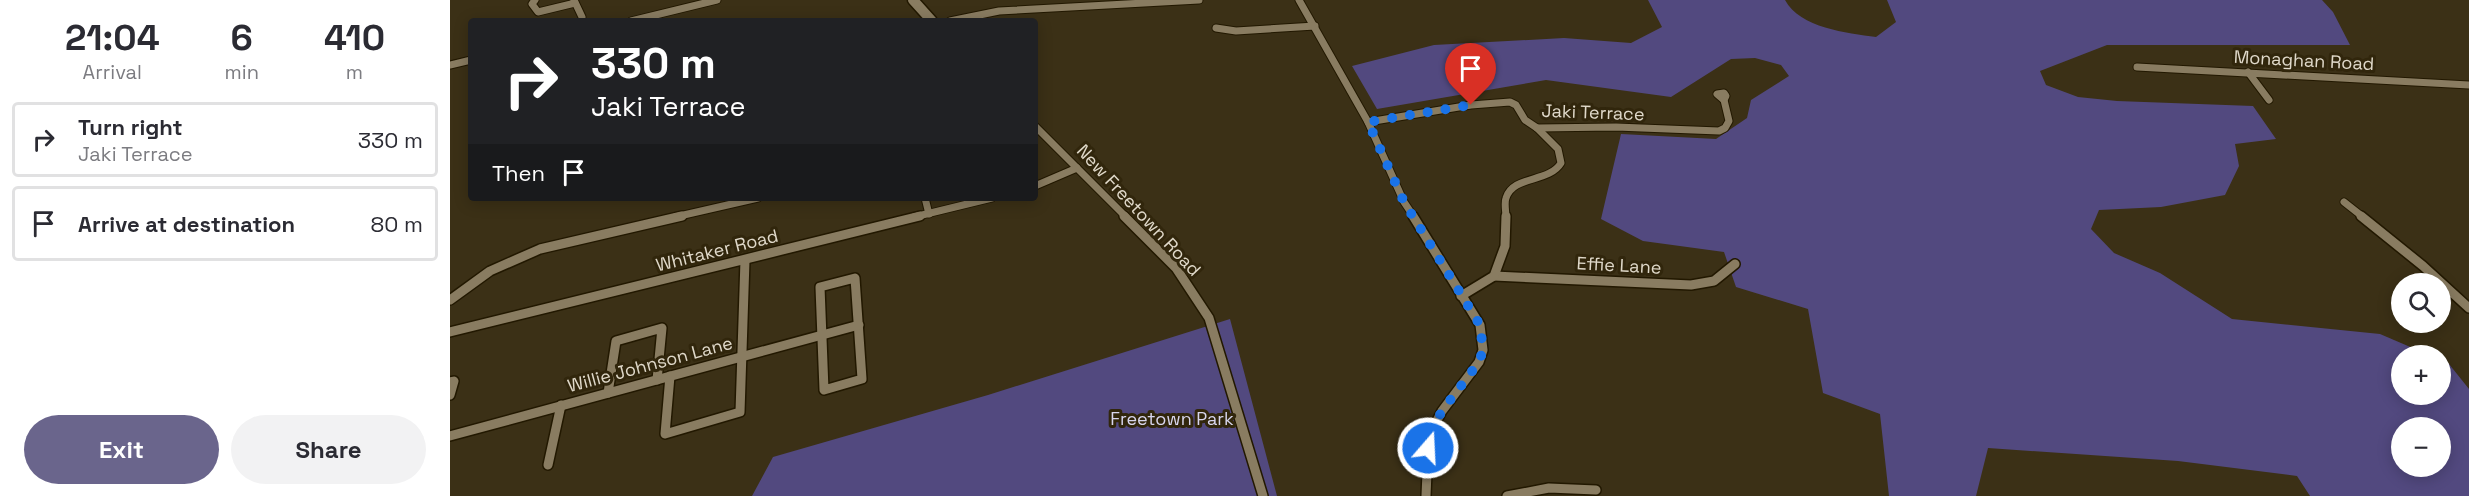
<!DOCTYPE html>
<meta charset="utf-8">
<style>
body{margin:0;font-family:"Space Grotesk",sans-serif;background:#f2f2f3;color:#2b2b33;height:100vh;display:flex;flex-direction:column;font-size:22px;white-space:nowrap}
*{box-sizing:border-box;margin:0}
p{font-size:20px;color:#7c7c81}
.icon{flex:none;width:33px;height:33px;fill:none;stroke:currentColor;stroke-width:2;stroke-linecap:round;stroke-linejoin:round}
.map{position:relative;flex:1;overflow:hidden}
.details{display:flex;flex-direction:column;background:#fff;width:450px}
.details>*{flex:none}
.top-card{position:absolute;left:18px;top:18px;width:570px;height:183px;border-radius:6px;box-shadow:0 3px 15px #0003;background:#202124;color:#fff;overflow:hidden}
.controls{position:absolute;left:1941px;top:273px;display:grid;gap:12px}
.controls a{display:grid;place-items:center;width:60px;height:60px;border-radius:50%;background:#fff;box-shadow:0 3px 15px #0003;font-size:30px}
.pin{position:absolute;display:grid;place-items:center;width:51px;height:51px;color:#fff;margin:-62px -26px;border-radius:50% 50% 50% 0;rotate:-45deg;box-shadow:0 0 6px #0007}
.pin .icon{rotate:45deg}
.me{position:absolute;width:66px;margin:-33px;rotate:19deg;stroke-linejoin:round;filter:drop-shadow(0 0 4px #0008)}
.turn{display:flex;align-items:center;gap:21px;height:126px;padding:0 24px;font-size:27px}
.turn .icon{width:78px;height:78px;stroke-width:2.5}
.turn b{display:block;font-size:42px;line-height:51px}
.then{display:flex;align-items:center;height:57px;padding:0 24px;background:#0003;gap:12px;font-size:22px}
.eta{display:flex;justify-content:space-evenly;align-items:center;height:102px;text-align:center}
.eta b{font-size:36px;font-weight:700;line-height:42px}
.button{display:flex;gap:12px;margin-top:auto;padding:12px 24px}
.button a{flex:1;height:69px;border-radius:36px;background:#6a658c;color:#fff;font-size:24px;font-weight:700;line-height:69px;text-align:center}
.button a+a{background:#f2f2f3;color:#2b2b33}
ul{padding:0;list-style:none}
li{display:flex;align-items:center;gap:18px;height:75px;margin:0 12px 9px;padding:0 12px;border:3px solid #e1e1e2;border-radius:6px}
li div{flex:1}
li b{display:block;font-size:22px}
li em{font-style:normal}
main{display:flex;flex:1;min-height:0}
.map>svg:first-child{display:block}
.green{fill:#52497f;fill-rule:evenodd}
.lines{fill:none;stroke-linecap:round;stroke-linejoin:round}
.street-far1-casing{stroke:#221800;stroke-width:9}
.street-casing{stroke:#221800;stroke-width:12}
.secondary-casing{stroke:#221800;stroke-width:13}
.street-far1{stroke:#897c61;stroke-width:7}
.street{stroke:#897c61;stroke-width:9}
.secondary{stroke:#897c61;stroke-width:10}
.route{stroke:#1a73e8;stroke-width:10;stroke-dasharray:0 18}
.labels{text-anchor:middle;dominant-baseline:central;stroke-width:6;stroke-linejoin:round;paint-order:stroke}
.street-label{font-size:18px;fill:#e0d9ca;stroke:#31260c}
.park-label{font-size:18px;fill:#d8d6ee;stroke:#31260c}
</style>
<main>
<section class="details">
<div class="eta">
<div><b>21:04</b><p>Arrival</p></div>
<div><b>6</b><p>min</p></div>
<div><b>410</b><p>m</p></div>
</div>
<ul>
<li><svg class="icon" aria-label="right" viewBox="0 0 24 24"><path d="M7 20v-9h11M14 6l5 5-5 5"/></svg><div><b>Turn right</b><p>Jaki Terrace</p></div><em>330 m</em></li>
<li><svg class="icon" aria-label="arrive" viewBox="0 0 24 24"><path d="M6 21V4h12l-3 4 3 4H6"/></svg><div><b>Arrive at destination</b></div><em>80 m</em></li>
</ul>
<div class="button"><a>Exit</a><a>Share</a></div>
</section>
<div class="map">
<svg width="2019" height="496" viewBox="0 0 2019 496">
<rect width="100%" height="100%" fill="#3b3016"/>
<!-- green -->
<g class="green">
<path d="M1198,0H1335C1350,28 1397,33 1426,37L1446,22L1437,0H1872L1883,12L1900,45H1657L1590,71L1596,85L1628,97L1667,101L1803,106L1826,139L1785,144L1789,166L1775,195L1711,207L1649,210L1641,229L1664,253L1710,273L1782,319L1930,334L1979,355L1952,356V394H1990L1991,360L1999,364L2019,389V496H1860L1847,476L1728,461L1538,448L1526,496H1439L1430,414L1373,393L1358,309L1286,287L1274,252L1193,241L1151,219L1171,134L1266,139L1297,118L1301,100L1339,76L1331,65L1305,58L1281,59L1221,97L1096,80L927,109L902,66L984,45L1114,38L1181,43L1212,27ZM1952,428H1990V466H1952Z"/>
<polygon points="780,319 827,496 302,496 323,457 538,395"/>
</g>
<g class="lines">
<defs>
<g id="street-far1">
<polyline points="85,0 82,4 88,12 125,3"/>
<polyline points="124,0 132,17"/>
<polyline points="849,0 918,122 954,202 964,217"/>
<polyline points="181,21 267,0"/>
<polyline points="500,21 549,11 749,0"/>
<polyline points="766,28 786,31 865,26"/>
<polyline points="0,65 21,60"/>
<polyline points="1687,67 2019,85"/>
<polyline points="1798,72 1819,100"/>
<polygon points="1274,93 1276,96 1274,100 1267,94"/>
<path d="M918,122L1021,105L1060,102L1066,105L1075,120L1087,128L1108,149L1111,163C1099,183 1063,175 1056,198C1054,203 1056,212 1056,217"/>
<polyline points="585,126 676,217"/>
<polyline points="1087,128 1166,127 1269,131 1275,128 1279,121 1274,100"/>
<polyline points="585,186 627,168"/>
<polyline points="475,198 479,214"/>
<polyline points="1894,202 1913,217"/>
<polyline points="225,217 308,198"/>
<polyline points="464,217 542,198"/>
</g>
<g id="street">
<polyline points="674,216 726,268 759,318 813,496"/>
<polyline points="963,216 1030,325 1033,350 1029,362 992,411 982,430 978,448 976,496"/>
<polyline points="1911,216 1973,266 2019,308"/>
<polyline points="1044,276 1241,285 1264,281 1285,264"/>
<polygon points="405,278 412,379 374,390 370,287"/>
<polyline points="1011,296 1044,276 1055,246 1056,216"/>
<polyline points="0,300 40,271 90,249 232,216"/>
<polyline points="0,332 470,216"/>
<polyline points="220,376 215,434 290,412 295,260"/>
<polyline points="0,382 4,381 0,395"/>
<polyline points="158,393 166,341 212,328 207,380"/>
<polyline points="0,436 409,325"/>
<polyline points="98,465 111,405"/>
<polyline points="1057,496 1099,488 1146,490"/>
</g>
<polyline id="secondary" points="463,0 482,21"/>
</defs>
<!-- street-far1 casing -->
<use href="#street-far1" class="street-far1-casing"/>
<!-- street casing -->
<use href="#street" class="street-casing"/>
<!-- secondary casing -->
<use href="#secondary" class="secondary-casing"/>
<!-- street-far1 -->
<use href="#street-far1" class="street-far1"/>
<!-- street -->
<use href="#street" class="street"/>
<!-- secondary -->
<use href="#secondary" class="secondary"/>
</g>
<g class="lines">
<!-- route -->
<polyline class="route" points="978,448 982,429 992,411 1029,362 1033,350 1030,325 954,202 918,122 1021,105"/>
</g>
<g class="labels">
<!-- street labels -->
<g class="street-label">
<text transform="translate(1854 60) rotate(3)">Monaghan Road</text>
<text transform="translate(1143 112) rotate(2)">Jaki Terrace</text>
<text transform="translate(689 210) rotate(47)">New Freetown Road</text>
<text transform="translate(267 250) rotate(-14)">Whitaker Road</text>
<text transform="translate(1169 265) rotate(3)">Effie Lane</text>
<text transform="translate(200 364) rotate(-15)">Willie Johnson Lane</text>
</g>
<!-- park labels -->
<g class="park-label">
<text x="722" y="418">Freetown Park</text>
</g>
</g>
</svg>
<div class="controls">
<a><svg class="icon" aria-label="search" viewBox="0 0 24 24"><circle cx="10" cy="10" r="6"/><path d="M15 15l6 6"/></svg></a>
<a>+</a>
<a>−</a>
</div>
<div class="pin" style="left:1021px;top:105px;background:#d93025"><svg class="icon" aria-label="arrive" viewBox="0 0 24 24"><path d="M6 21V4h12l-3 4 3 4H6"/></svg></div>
<svg class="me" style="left:978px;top:448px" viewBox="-20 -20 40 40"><circle r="17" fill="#1a73e8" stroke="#fff" stroke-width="3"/><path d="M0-11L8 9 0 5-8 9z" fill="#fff"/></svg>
<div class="top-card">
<div class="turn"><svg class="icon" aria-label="right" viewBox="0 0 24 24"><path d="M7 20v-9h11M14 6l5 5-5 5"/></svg><div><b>330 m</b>Jaki Terrace</div></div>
<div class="then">Then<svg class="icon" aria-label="arrive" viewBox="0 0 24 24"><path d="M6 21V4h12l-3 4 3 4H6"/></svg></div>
</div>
</div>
</main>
